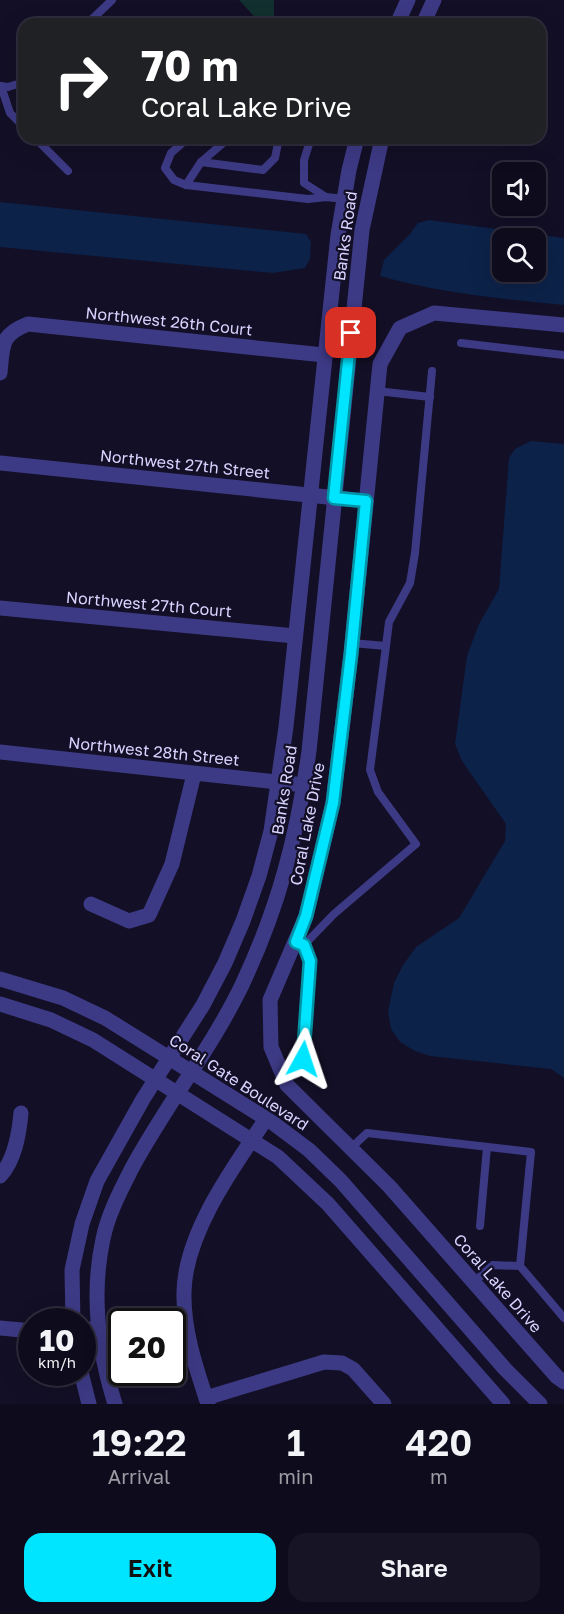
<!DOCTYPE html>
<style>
body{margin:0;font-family:"Golos Text",sans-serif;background:#171425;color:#f1f3f6;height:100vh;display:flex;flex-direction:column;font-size:22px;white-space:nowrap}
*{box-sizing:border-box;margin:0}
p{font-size:20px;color:#9b9ba3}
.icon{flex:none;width:33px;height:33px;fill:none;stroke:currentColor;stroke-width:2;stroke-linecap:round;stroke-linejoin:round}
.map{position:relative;height:1404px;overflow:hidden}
.side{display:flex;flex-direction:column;background:#0e0b1c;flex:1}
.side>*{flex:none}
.hud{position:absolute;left:18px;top:18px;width:528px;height:126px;border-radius:18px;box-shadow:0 6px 24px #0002,0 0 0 2px #2e2b3b;background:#202124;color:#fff;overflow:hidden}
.tools{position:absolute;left:492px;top:162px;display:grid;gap:12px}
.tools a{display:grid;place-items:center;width:54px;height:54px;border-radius:12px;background:#0e0b1c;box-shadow:0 6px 24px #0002,0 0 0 2px #2e2b3b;font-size:30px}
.speed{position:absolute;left:18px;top:1308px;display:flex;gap:12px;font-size:30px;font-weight:700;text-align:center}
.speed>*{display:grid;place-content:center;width:78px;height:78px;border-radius:50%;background:#0e0b1c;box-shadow:0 6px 24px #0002,0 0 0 2px #2e2b3b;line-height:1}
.speed small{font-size:15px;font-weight:400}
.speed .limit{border:3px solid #111;border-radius:9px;background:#fff;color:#111}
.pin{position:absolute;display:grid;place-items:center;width:51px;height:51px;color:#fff;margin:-26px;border-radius:12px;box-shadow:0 3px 9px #0006}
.me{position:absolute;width:66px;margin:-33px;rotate:5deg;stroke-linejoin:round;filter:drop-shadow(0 0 4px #0008)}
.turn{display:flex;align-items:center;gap:21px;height:126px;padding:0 24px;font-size:27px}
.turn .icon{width:78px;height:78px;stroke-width:2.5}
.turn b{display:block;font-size:42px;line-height:51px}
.eta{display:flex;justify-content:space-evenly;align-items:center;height:102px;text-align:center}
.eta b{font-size:36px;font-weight:600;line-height:42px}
.cta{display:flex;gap:12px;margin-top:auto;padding:12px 24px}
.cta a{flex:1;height:69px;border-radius:18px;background:#00e5ff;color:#111;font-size:24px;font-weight:600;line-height:69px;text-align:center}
.cta a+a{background:#171425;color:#f1f3f6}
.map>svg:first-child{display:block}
.green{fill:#12302f}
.water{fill:#0c2248;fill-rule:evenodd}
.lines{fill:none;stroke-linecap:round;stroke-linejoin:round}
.service{stroke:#3d3a85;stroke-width:8}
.minor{stroke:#3d3a85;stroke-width:15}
.tertiary{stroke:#3d3a85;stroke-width:15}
.route-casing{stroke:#0095a6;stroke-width:15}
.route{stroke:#00e5ff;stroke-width:10}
.labels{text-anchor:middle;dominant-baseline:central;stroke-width:4.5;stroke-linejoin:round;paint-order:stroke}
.street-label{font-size:16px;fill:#d9d4ff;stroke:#130f26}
</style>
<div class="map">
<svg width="564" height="1404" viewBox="0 0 564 1404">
<rect width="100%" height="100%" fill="#130f26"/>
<!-- green -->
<polygon class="green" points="239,0 274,0 274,17 267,24 261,24"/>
<!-- water -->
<g class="water">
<polygon points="0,202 306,234 311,242 310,259 305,268 273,273 0,247"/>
<path d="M429,220L564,238V305C503,299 440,293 380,276L384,260L410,234L418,223ZM536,238V272H502V238Z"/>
<polygon points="531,441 564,444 564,1078 551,1069 430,1056 415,1051 400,1042 391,1029 388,1011 394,983 403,965 416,947 459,918 505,841 506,824 462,761 455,744 467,656 479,624 499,589 509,458 515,449"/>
</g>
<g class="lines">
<!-- service -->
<g class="service">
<polyline points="87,24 112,0"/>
<polyline points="0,86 8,87 24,82"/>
<polyline points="1,86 10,113 24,127"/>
<polyline points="35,138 68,171"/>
<polyline points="188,138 171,153 165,168 174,180 186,185 308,199 326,197 344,199"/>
<polyline points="311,138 304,160 304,183 326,197"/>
<polyline points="201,162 263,170 275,158 279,138"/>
<polyline points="186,185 201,162 229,138"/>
<polyline points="461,343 564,355"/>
<polyline points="377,391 430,397"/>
<polyline points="352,643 386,646 389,622 410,583 415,553 432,371"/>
<polyline points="296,942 304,945 334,914 416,844 378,792 370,770 386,646"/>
<polyline points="282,1072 303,1059 311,961 304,945"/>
<polyline points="351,1148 367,1133 531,1152 520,1266 564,1318"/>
<polyline points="480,1226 487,1147"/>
<polyline points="474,1282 493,1265 520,1266"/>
</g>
<!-- minor -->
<g class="minor">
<polyline points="564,325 434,313 400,328 380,364 351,654 333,803 306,916 270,1000 271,1047 287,1085 389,1186 557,1377 564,1382"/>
<path d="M0,373C3,345 0,335 28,324L324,355"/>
<polyline points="0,463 366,501"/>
<polyline points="0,608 295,636"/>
<polyline points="0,752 304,785"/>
<polyline points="91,904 129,921 149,915 172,864 194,774"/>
<path d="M0,1176C15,1160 19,1134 21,1113"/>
<polyline points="0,1328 32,1331"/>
<polyline points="82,1330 98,1328"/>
<polyline points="206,1398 324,1362 342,1363 353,1369 384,1404"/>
<path d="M208,1404C196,1368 183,1330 184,1292C185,1233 234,1166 266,1119"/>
</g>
<!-- tertiary -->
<g class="tertiary">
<polyline points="397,24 408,0"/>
<polyline points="423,24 434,0"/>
<polyline points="0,979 63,998 105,1018 273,1123 309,1150 341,1181 505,1369 540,1404"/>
<polyline points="0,1004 51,1020 93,1040 278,1157 328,1204 503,1404"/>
<polyline points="73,1322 72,1270 82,1224 97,1181 143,1099 203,1005 225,963 243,921 259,876 271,831 286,727 338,235 349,170 357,138"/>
<polyline points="81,1372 89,1404"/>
<path d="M115,1404C98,1350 91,1294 103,1239C108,1214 121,1190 132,1168C166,1105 211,1049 242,985C279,906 297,837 309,751L362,230L382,138"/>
</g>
</g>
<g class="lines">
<defs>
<polyline id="route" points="303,1059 310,961 304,945 296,942 306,916 333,803 351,654 366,501 334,498 351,333"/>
</defs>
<!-- route casing -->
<use href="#route" class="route-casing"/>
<!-- route -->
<use href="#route" class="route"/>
</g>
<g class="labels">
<!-- street labels -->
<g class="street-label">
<text transform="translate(345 236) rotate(-82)">Banks Road</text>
<text transform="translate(169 321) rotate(6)">Northwest 26th Court</text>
<text transform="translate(185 464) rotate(6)">Northwest 27th Street</text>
<text transform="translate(149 604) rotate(5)">Northwest 27th Court</text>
<text transform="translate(154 751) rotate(6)">Northwest 28th Street</text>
<text transform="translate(284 790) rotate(-81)">Banks Road</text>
<text transform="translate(307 824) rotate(-79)">Coral Lake Drive</text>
<text transform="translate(239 1082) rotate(33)">Coral Gate Boulevard</text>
<text transform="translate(498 1283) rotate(49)">Coral Lake Drive</text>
</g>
</g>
</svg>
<div class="tools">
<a><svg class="icon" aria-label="sound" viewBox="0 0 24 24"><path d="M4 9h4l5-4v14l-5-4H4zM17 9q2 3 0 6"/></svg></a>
<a><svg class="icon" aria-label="search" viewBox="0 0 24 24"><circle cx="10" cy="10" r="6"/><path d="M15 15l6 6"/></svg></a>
</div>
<div class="speed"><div>10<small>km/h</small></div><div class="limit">20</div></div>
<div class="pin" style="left:351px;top:333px;background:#d93025"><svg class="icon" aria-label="arrive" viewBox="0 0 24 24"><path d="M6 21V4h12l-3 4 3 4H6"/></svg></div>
<svg class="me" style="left:303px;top:1059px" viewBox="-20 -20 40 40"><path d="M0-17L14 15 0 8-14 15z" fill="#00e5ff" stroke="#fff" stroke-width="4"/></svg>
<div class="hud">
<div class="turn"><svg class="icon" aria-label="right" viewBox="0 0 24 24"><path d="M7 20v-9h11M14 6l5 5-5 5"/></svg><div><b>70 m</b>Coral Lake Drive</div></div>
</div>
</div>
<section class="side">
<div class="eta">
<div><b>19:22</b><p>Arrival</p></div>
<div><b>1</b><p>min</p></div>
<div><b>420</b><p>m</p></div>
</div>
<div class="cta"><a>Exit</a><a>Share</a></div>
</section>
